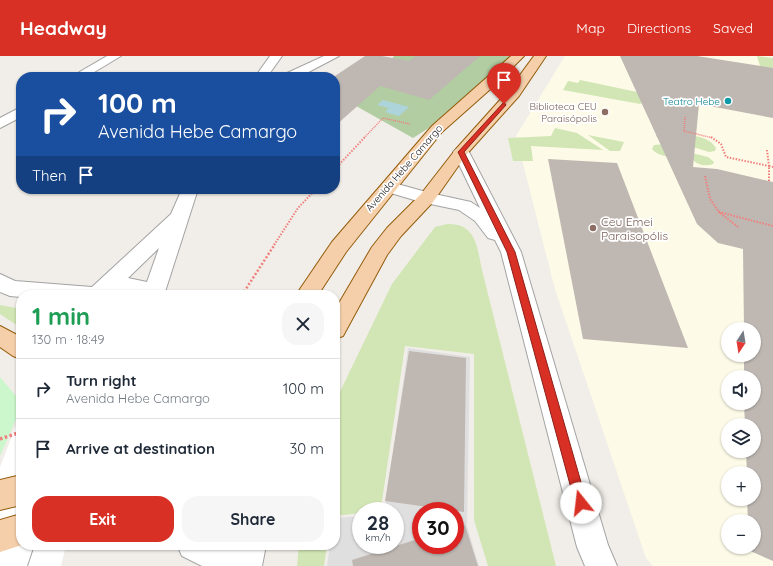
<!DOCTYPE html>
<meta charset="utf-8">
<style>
body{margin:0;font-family:Quicksand,sans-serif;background:#f6f6f7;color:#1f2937;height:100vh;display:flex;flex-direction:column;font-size:15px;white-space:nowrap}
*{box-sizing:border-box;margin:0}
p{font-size:13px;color:#747a83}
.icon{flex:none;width:22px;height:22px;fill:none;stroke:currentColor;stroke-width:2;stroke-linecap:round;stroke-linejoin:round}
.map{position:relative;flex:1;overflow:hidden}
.sheet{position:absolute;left:16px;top:234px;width:324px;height:260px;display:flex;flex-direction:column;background:#fff;border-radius:16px;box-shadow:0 1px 3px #0004}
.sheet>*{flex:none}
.top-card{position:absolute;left:16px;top:16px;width:324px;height:122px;border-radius:16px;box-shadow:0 1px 3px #0004;background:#1a4fa0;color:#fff;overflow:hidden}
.needle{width:26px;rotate:192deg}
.controls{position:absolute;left:721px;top:266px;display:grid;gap:8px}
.controls a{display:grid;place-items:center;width:40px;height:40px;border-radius:50%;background:#fff;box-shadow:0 1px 3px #0004;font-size:20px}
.speed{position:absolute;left:352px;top:446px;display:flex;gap:8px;font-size:20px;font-weight:700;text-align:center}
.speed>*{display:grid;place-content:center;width:52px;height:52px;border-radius:50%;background:#fff;box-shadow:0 1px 3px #0004;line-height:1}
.speed small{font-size:10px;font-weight:400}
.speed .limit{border:6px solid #d22;background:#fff;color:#111}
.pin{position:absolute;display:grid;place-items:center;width:34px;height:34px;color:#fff;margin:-41px -17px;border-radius:50% 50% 50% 0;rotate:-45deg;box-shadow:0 0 4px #0007}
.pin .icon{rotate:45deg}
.me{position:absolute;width:44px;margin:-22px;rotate:344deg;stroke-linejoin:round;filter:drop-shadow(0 0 3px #0008)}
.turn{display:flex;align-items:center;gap:14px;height:84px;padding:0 16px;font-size:18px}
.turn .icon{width:52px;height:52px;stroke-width:2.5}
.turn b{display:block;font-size:28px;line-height:34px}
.then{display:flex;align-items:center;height:38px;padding:0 16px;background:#0003;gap:8px;font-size:15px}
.round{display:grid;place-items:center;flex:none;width:42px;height:42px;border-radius:16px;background:#f6f6f7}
.head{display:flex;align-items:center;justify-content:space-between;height:68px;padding:0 16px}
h1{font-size:24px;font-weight:700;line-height:30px;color:#1e9e55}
.action{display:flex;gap:8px;margin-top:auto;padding:8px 16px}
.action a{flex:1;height:46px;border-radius:16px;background:#d93025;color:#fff;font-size:16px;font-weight:700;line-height:46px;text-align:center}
.action a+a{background:#f6f6f7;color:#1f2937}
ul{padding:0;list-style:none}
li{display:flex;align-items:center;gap:12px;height:60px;padding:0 16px;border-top:1px solid #e0e1e3}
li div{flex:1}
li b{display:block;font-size:15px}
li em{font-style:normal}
header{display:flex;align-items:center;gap:24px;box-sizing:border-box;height:56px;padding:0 20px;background:#d93025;color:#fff}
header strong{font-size:19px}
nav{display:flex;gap:22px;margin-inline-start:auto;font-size:14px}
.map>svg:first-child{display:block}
.residential{fill:#e0dfdf;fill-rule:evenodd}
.education{fill:#fdfbe7;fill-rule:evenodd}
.grass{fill:#d1e6b4}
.forest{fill:#b2cda2}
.park{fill:#ccf6cc}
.water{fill:#aed4db}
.pier{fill:#fff}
.building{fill:#bfb7b2}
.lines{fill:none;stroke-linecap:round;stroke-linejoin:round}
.minor-casing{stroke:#a3a3a3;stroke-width:2}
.major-casing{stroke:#935c0c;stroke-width:2}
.path-far3{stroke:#f07f7c;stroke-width:1.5;stroke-dasharray:1 1;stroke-linecap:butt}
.path-far2{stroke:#f07f7c;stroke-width:2;stroke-dasharray:1.5 1.5;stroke-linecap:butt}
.path-far1{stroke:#f07f7c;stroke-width:2.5;stroke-dasharray:2 2;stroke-linecap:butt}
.path{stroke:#f07f7c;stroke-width:3.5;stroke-dasharray:2.5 2.5;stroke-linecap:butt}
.minor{fill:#fff;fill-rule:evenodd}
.major{fill:#f5cfaa;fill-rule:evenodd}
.route{fill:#d93025;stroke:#8d1f18}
.culture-dot{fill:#0f9aa8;stroke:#fff;stroke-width:1.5}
.education-dot{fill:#8d6e63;stroke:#fff;stroke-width:1.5}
.labels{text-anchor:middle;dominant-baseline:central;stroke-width:3.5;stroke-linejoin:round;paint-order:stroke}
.far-culture-label{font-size:10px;fill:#0d838f;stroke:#fff;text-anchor:end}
.far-education-label{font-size:10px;fill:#785e54;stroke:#fff;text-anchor:end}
.far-street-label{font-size:10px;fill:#222;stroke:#fff}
.education-label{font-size:12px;fill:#785e54;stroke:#fff;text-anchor:start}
</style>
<header>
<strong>Headway</strong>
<nav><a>Map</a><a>Directions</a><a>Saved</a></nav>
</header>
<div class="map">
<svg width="773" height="510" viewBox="0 0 773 510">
<rect width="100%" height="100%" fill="#f1eee9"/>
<!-- residential -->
<path class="residential" d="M408,292L470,301L467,470L479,510H327L330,489H335V462L361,460V489H395V455H386V446ZM421,455H455V489H421Z"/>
<!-- education -->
<path class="education" d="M565,0H773V510H653L646,502L555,233L516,80ZM728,273H754V299H728ZM728,321H754V347H728ZM728,369H754V395H728ZM728,417H754V443H728ZM728,465H754V491H728Z"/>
<!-- grass -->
<g class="grass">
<polygon points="757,0 773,2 773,13 760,10"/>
<polygon points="580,24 656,40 640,48 563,34 568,25 578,27"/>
<polygon points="555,72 577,77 603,94 531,90 533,105 513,105 508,82 551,80"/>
<path d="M656,76C672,78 708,76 716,92L715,95L709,96L693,91L692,97L708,101L714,106L713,108C705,111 697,109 691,102C680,101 660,103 652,93L654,89L664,88L656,80Z"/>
<polygon points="588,79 624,86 620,95 610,95"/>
<path d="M447,168C477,167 477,192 482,214L556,510H488L474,464V298L405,290L382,445L383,454L361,455V457L335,460V346L392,228L435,171Z"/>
<polygon points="0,249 21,253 21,272 0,258"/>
<polygon points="299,489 327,489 324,510 297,510"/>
</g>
<!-- forest -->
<polygon class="forest" points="394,0 512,0 481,39 413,82 356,50"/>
<!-- park -->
<polygon class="park" points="0,321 21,346 21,352 0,400"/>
<!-- water -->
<polygon class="water" points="383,44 409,51 399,60 385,56 389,52 377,49"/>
<!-- pier -->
<polygon class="pier" points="21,357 21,489 66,489 61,510 0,510 0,411"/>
<!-- building -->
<g class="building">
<polygon points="365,0 382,0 409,5 416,0 480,0 429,44 380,30 335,70 335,20"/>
<polygon points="620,0 697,0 773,12 773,62 699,48 693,111 717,113 773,126 773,505 748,494 748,491 754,491 754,465 748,465 747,443 754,443 754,417 747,417 746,395 754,395 754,369 745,369 744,347 754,347 754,321 744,321 744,299 754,299 754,273 744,273 743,193 718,187 697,168"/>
<polygon points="548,103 617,107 688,292 583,283"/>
<polygon points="409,295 466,302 464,456 385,445"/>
<polygon points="465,469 478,510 353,510 352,504 421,482 421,489 455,489 455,472"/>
</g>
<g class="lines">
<defs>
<g id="minor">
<polygon points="107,0 121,0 86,21 71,21"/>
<polygon points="270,0 282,0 267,21 255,21"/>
<polygon points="324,0 339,0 299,21 283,21 285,18"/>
<polygon points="21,51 21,61 0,72 0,62"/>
<polygon points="461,91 466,93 469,96 521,196 608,489 617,510 585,510 577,491 501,196 495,184 488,182 475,165 459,154 421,146 384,135 382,131 384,127 390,126 430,137 471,146 480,152 453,96 456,93"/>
<path d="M182,133H198L164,239L127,237L114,239H21V241L10,240L0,236V218L15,225L92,231L171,158ZM159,192L147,226L128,222Z"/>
<polygon points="21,466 21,489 34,489 27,510 0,510 0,496 10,471"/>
<polygon points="177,489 228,489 234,491 234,489 266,489 262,510 202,510 182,500"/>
</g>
<g id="major">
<polygon points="511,0 524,0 495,29 442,76 346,196 318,239 296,239 332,186 432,70"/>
<polygon points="534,0 546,0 519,40 466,99 433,146 401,180 387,199 343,280 335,283 335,254 372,191 387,172 421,138 456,93 509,34"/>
<polygon points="0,270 21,281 21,303 13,300 0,291"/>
<polygon points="21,419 21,449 0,454 0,424"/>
<polygon points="21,458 21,489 22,489 0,496 0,464"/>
</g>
</defs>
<!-- minor casing -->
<use href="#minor" class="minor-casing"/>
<!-- major casing -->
<use href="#major" class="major-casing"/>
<!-- path-far3 -->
<g class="path-far3">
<polyline points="685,61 684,75 713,82"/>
<polyline points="364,82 383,62 410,68"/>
</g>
<!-- path-far2 -->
<g class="path-far2">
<polyline points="711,81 721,88 726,101 769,110"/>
<polyline points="767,94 769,110"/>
<polyline points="335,113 365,81"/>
<polyline points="705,120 710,143 719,156"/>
<polyline points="769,125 769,110 773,111"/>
<polyline points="738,171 719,156 773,170"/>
<polyline points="274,189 298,152 316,133"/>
</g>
<!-- path-far1 -->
<polyline class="path-far1" points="242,239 275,188"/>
<!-- path -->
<polyline class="path" points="0,383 21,376"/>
<!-- minor -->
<use href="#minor" class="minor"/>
<!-- major -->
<use href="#major" class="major"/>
</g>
<!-- route -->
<polygon class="route" points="504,46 506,49 464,96 515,196 587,447 585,451 581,453 576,451 575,447 507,196 458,96"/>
<!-- markers -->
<circle class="culture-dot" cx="728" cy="45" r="4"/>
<g class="education-dot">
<circle cx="605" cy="56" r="4"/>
<circle cx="593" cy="172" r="4"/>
</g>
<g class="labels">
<!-- far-culture labels -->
<g class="far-culture-label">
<text x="720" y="45">Teatro Hebe</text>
</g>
<!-- far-education labels -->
<g class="far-education-label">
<text x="597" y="50">Biblioteca CEU<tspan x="597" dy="12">Paraisópolis</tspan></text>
</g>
<!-- far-street labels -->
<g class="far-street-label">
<text transform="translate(404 112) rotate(-49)">Avenida Hebe Camargo</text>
</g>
<!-- education labels -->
<g class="education-label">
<text x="601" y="165">Ceu Emei<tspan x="601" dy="14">Paraisopólis</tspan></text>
</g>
</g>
</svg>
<div class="controls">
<a><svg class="needle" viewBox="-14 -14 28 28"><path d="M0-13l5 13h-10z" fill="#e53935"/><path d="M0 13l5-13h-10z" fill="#747a83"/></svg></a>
<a><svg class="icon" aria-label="sound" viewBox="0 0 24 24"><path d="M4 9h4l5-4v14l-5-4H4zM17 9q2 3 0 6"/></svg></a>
<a><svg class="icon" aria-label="layers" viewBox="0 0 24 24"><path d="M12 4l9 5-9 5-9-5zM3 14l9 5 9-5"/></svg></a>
<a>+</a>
<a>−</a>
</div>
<div class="speed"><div>28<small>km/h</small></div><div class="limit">30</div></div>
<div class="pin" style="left:504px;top:48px;background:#d93025"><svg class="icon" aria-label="arrive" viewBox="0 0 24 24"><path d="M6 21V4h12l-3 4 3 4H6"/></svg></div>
<svg class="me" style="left:581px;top:447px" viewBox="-20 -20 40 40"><circle r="19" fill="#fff"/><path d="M0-13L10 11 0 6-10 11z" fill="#d93025"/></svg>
<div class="top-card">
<div class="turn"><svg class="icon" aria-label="right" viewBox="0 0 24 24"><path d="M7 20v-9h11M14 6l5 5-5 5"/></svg><div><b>100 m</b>Avenida Hebe Camargo</div></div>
<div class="then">Then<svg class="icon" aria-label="arrive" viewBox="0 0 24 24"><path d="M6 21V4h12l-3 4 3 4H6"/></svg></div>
</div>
<section class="sheet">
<div class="head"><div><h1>1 min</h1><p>130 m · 18:49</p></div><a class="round"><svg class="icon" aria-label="close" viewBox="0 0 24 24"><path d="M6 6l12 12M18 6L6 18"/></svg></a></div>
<ul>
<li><svg class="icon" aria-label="right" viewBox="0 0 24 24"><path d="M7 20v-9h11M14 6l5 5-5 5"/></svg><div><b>Turn right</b><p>Avenida Hebe Camargo</p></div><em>100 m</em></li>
<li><svg class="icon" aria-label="arrive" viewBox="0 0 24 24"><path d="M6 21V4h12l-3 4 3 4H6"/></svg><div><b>Arrive at destination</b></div><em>30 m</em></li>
</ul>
<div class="action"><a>Exit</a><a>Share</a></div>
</section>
</div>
